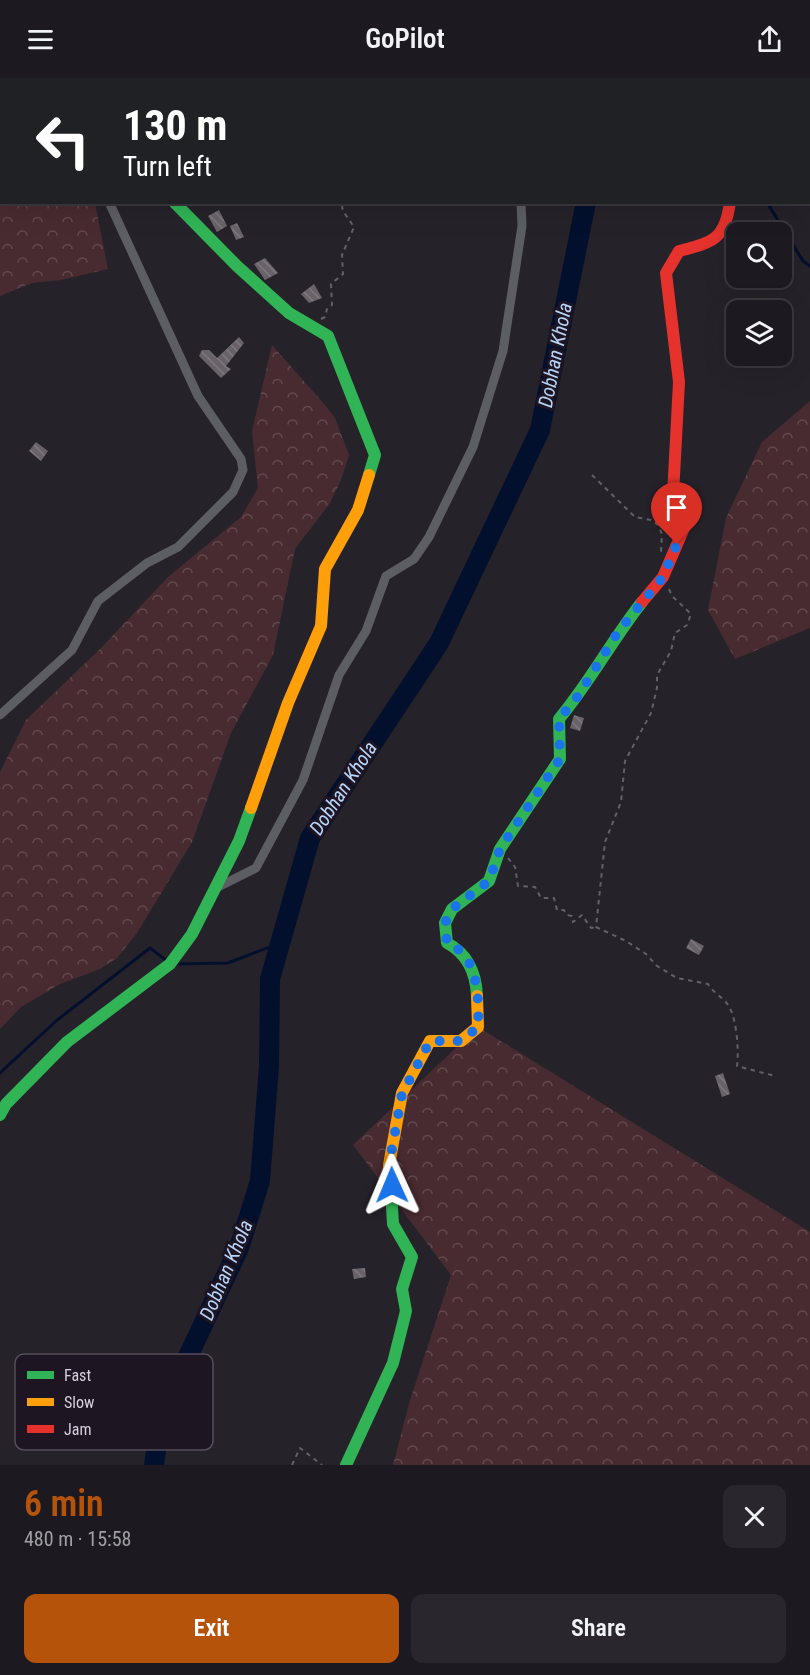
<!DOCTYPE html>
<meta charset="utf-8">
<style>
body{margin:0;font-family:"Roboto Condensed",sans-serif;background:#29272d;color:#f1f3f6;height:100vh;display:flex;flex-direction:column;font-size:22px;white-space:nowrap}
*{box-sizing:border-box;margin:0}
p{font-size:20px;color:#a0a1a5}
.icon{flex:none;width:33px;height:33px;fill:none;stroke:currentColor;stroke-width:2;stroke-linecap:round;stroke-linejoin:round}
.map{position:relative;height:1387px;overflow:hidden}
.drawer{display:flex;flex-direction:column;background:#1c1a20;flex:1}
.drawer>*{flex:none}
.hud{position:absolute;left:0px;top:0px;width:810px;height:126px;box-shadow:0 6px 24px #0002,0 0 0 2px #3a383e;background:#202124;color:#fff;overflow:hidden}
.buttons{position:absolute;left:726px;top:144px;display:grid;gap:12px}
.buttons a{display:grid;place-items:center;width:66px;height:66px;border-radius:12px;background:#1c1a20;box-shadow:0 6px 24px #0002,0 0 0 2px #3a383e;font-size:30px}
.pin{position:absolute;display:grid;place-items:center;width:51px;height:51px;color:#fff;margin:-62px -26px;border-radius:50% 50% 50% 0;rotate:-45deg;box-shadow:0 0 6px #0007}
.pin .icon{rotate:45deg}
.me{position:absolute;width:66px;margin:-33px;rotate:359deg;stroke-linejoin:round;filter:drop-shadow(0 0 4px #0008)}
.turn{display:flex;align-items:center;gap:21px;height:126px;padding:0 24px;font-size:27px}
.turn .icon{width:78px;height:78px;stroke-width:2.5}
.turn b{display:block;font-size:42px;line-height:51px}
.round{display:grid;place-items:center;flex:none;width:63px;height:63px;border-radius:12px;background:#29272d}
.headline{display:flex;align-items:center;justify-content:space-between;height:102px;padding:0 24px}
h1{font-size:36px;font-weight:600;line-height:45px;color:#b45309}
.action{display:flex;gap:12px;margin-top:auto;padding:12px 24px}
.action a{flex:1;height:69px;border-radius:12px;background:#b45309;color:#fff;font-size:24px;font-weight:600;line-height:69px;text-align:center}
.action a+a{background:#29272d;color:#f1f3f6}
header{display:flex;justify-content:space-between;align-items:center;height:78px;padding:0 24px;background:#1c1a20;font-size:27px;font-weight:600}
.map>svg:first-child{display:block}
.forest{fill:url(#forest-crowns)}
.lines{fill:none;stroke-linecap:round;stroke-linejoin:round}
.stream{stroke:#03102d;stroke-width:3}
.river{stroke:#03102d;stroke-width:20}
.building{fill:url(#building-back-hatch)}
.path{stroke:#626167;stroke-width:2;stroke-dasharray:4.5 4.5;stroke-linecap:butt}
.street{stroke:#5d5d64;stroke-width:9}
.fast{stroke:#30b455;stroke-width:12}
.slow{stroke:#ff9f0a;stroke-width:12}
.jam{stroke:#e5322d;stroke-width:12}
.route{stroke:#1a73e8;stroke-width:10;stroke-dasharray:0 18}
.labels{text-anchor:middle;dominant-baseline:central;stroke-width:6;stroke-linejoin:round;paint-order:stroke}
.water-label{font-size:20px;font-style:italic;fill:#b7d4f9;stroke:#1e1523}
.key{fill:#1e1523;stroke:#554d5a;stroke-width:1.5}
.key-label{font-size:16px;fill:#d6d1da}
</style>
<header><svg class="icon" aria-label="menu" viewBox="0 0 24 24"><path d="M4 6h16M4 12h16M4 18h16"/></svg>GoPilot<svg class="icon" aria-label="share" viewBox="0 0 24 24"><path d="M12 15V3M7 8l5-5 5 5M5 13v7h14v-7"/></svg></header>
<div class="map">
<svg width="810" height="1387" viewBox="0 0 810 1387">
<defs>
<pattern id="forest-crowns" width="20" height="18" patternUnits="userSpaceOnUse" patternTransform="scale(1.5)"><rect width="20" height="18" fill="#482b30"/><path d="M2 6a3 3 0 1 1 6 0M12 15a3 3 0 1 1 6 0" fill="none" stroke="#62494d"/></pattern>
<pattern id="building-back-hatch" width="6" height="6" patternUnits="userSpaceOnUse" patternTransform="scale(1.5)"><rect width="6" height="6" fill="#696369"/><path d="M-1 5l2 2M0 0l6 6M5-1l2 2" fill="none" stroke="#7e787e"/></pattern>
</defs>
<rect width="100%" height="100%" fill="#26222a"/>
<!-- forest -->
<g class="forest">
<polygon points="0,0 91,0 2,2 2,124 95,125 108,191 61,202 32,205 0,218"/>
<polygon points="272,267 325,327 335,340 349,377 341,402 330,425 295,471 273,577 231,655 192,764 137,855 117,880 100,891 60,906 21,929 0,951 0,694 26,642 103,568 168,499 241,439 258,410 252,353"/>
<polygon points="810,323 810,550 735,581 708,532 726,440 762,364"/>
<polygon points="478,949 810,1154 810,1387 393,1387 410,1322 451,1197 353,1067"/>
</g>
<g class="lines">
<!-- stream -->
<g class="stream">
<polyline points="758,124 768,126 803,183 810,188"/>
<polyline points="176,886 228,885 280,865"/>
<polyline points="0,995 56,943 150,870 167,883"/>
</g>
<!-- river -->
<g class="river">
<polyline points="588,2 588,0"/>
<polyline points="154,1387 161,1336 239,1170 260,1103 269,988 270,901 310,760 439,565 540,352 586,124"/>
</g>
</g>
<!-- building -->
<g class="building">
<polygon points="219,132 227,148 217,154 208,138"/>
<polygon points="237,145 244,159 236,162 230,148"/>
<polygon points="265,180 278,195 265,202 254,186"/>
<polygon points="314,206 322,220 309,225 301,216"/>
<polygon points="239,259 244,265 226,288 231,291 221,300 199,278 202,272 209,272 217,280"/>
<polygon points="36,364 48,373 41,383 29,373"/>
<polygon points="574,637 584,640 580,653 570,650"/>
<polygon points="691,861 704,868 699,877 686,870"/>
<polygon points="723,995 730,1016 722,1019 715,998"/>
<polygon points="365,1190 366,1199 354,1201 352,1191"/>
</g>
<g class="lines">
<!-- path -->
<g class="path">
<polyline points="746,2 746,0"/>
<polyline points="321,241 325,239 327,231 332,227 331,206 343,196 342,177 354,149 343,133 341,124"/>
<polyline points="592,397 635,439 651,442 658,447 662,456 661,474"/>
<path d="M669,511L672,518L691,536L687,547L675,555L671,573L657,597V610L651,635L625,683L621,724L605,764L596,849L626,863L646,876L657,888L677,900L708,906C713,915 723,919 728,927C737,940 739,973 737,988L775,998"/>
<polyline points="508,780 515,789 518,808 535,809 541,820 554,820 557,832 564,832 567,837 572,838 573,844 582,837 591,850 596,849"/>
<polyline points="292,1387 300,1370 322,1387"/>
</g>
<!-- street -->
<g class="street">
<polyline points="513,0 513,2"/>
<polyline points="667,0 667,2"/>
<polyline points="0,637 72,572 98,523 147,485 178,469 233,414 243,392 241,381 198,318 109,124"/>
<polyline points="214,811 256,790 303,702 339,597 366,553 386,498 414,481 429,459 473,369 503,273 522,148 521,124"/>
</g>
<!-- fast -->
<g class="fast">
<polyline points="174,124 237,188 289,235 328,258 375,377 369,397"/>
<path d="M477,918C476,895 468,876 447,865L445,845L452,831L489,803L500,771L560,681L559,641C590,604 612,562 642,524"/>
<polyline points="0,1037 6,1026 67,964 170,886 192,856 239,763 251,730"/>
<polyline points="346,1387 393,1285 406,1233 402,1211 412,1179 393,1146 391,1112"/>
</g>
<!-- slow -->
<g class="slow">
<polyline points="69,0 72,2"/>
<polyline points="251,730 288,625 321,548 325,491 358,432 369,397"/>
<polyline points="391,1112 389,1087 402,1015 430,963 461,963 478,949 477,918"/>
</g>
<!-- jam -->
<path class="jam" d="M642,524L663,499L684,450V436L673,417L679,304L666,195L679,173C713,164 725,162 730,124"/>
</g>
<g class="lines">
<!-- route -->
<path class="route" d="M392,1107L389,1087L402,1016L430,963H461L478,949C479,922 479,875 447,866L445,845L452,831L489,803L500,771L560,681L559,641L578,618L618,554L663,499L677,466"/>
</g>
<g class="labels">
<!-- water labels -->
<g class="water-label">
<text transform="translate(555 277) rotate(-79)">Dobhan Khola</text>
<text transform="translate(343 710) rotate(-57)">Dobhan Khola</text>
<text transform="translate(226 1192) rotate(-67)">Dobhan Khola</text>
</g>
</g>
<!-- legend -->
<rect x="15" y="1276" width="198" height="96" rx="9" class="key"/>
<rect x="27" y="1293" width="27" height="8" fill="#30b455"/>
<rect x="27" y="1320" width="27" height="8" fill="#ff9f0a"/>
<rect x="27" y="1347" width="27" height="8" fill="#e5322d"/>
<g class="key-label">
<text x="64" y="1303">Fast</text>
<text x="64" y="1330">Slow</text>
<text x="64" y="1357">Jam</text>
</g>
</svg>
<div class="buttons">
<a><svg class="icon" aria-label="search" viewBox="0 0 24 24"><circle cx="10" cy="10" r="6"/><path d="M15 15l6 6"/></svg></a>
<a><svg class="icon" aria-label="layers" viewBox="0 0 24 24"><path d="M12 4l9 5-9 5-9-5zM3 14l9 5 9-5"/></svg></a>
</div>
<div class="pin" style="left:677px;top:466px;background:#d93025"><svg class="icon" aria-label="arrive" viewBox="0 0 24 24"><path d="M6 21V4h12l-3 4 3 4H6"/></svg></div>
<svg class="me" style="left:392px;top:1107px" viewBox="-20 -20 40 40"><path d="M0-17L14 15 0 8-14 15z" fill="#1a73e8" stroke="#fff" stroke-width="4"/></svg>
<div class="hud">
<div class="turn"><svg class="icon" aria-label="left" viewBox="0 0 24 24"><path d="M17 20v-9H6M10 6l-5 5 5 5"/></svg><div><b>130 m</b>Turn left</div></div>
</div>
</div>
<section class="drawer">
<div class="headline"><div><h1>6 min</h1><p>480 m · 15:58</p></div><a class="round"><svg class="icon" aria-label="close" viewBox="0 0 24 24"><path d="M6 6l12 12M18 6L6 18"/></svg></a></div>
<div class="action"><a>Exit</a><a>Share</a></div>
</section>
